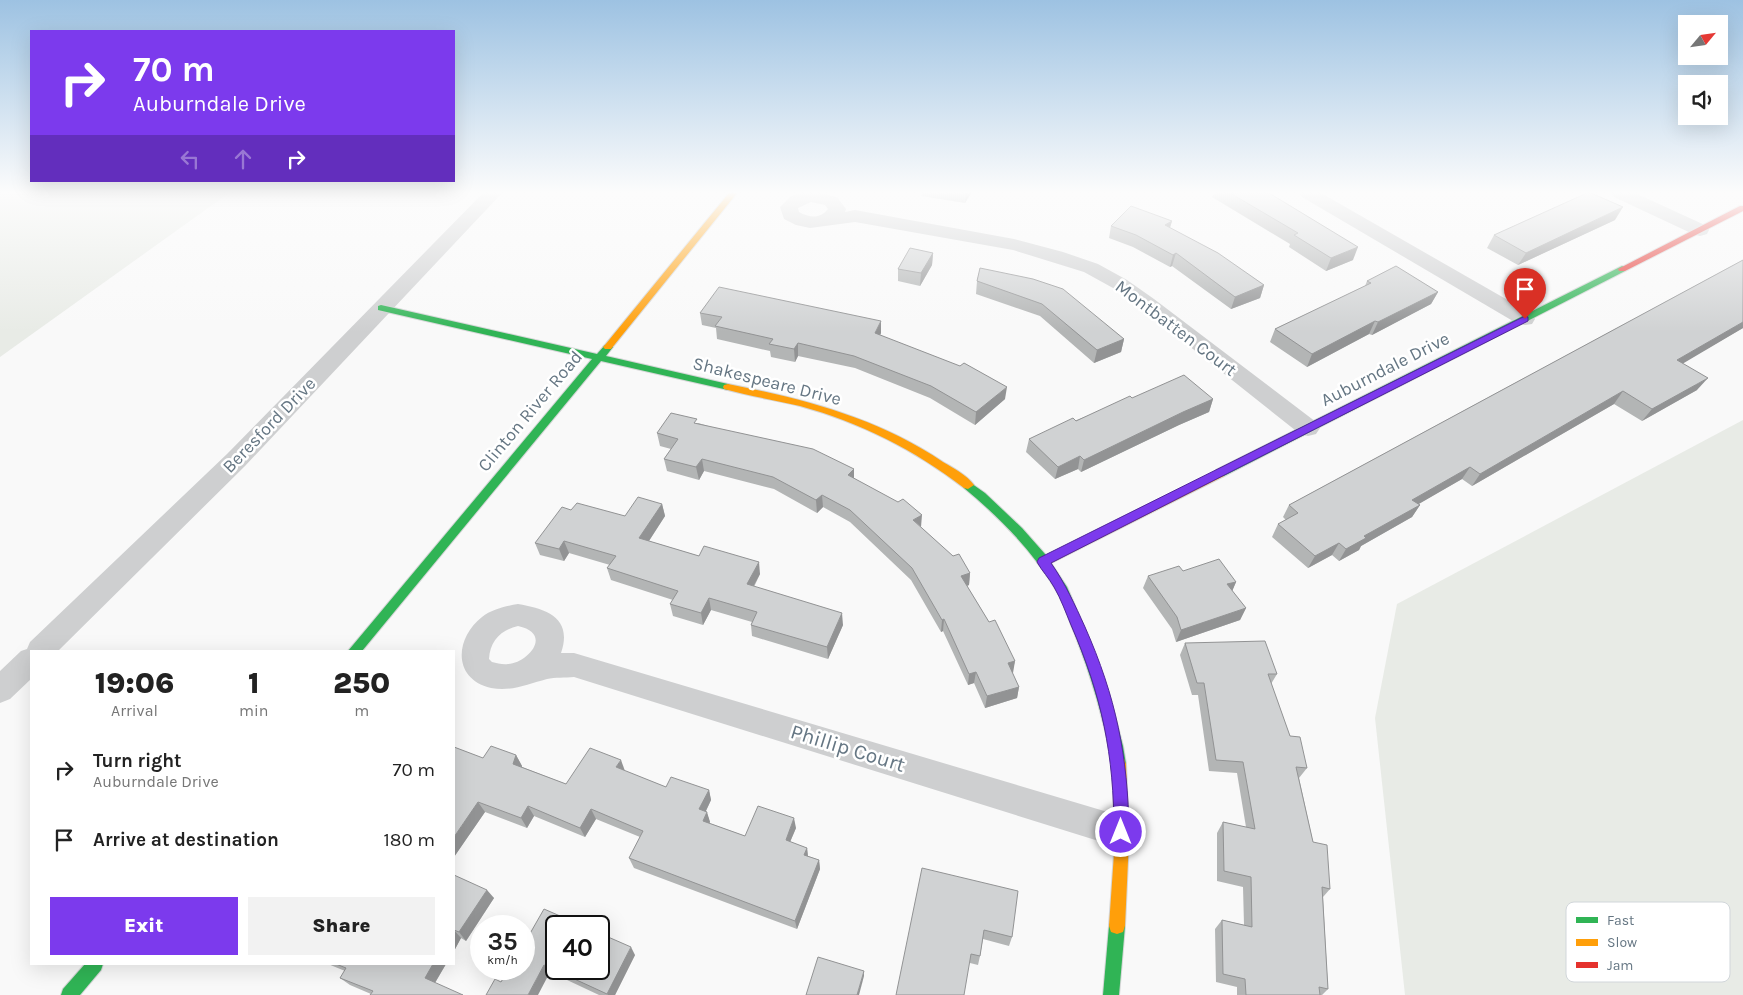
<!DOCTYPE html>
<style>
body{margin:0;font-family:Karla,sans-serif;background:#f2f2f2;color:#222;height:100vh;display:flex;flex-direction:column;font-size:19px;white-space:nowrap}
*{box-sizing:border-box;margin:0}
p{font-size:16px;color:#767676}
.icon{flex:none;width:28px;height:28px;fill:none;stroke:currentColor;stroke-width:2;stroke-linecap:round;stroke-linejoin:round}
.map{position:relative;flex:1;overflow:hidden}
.drawer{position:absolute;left:30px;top:650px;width:425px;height:315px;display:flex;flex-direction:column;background:#fff;border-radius:0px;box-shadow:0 5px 20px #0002}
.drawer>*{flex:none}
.top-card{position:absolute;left:30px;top:30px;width:425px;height:152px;border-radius:0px;box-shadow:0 5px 20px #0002;background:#7c3aed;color:#fff;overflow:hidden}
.needle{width:32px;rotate:61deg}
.fabs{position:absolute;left:1678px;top:15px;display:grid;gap:10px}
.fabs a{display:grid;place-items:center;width:50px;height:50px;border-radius:0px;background:#fff;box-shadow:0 5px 20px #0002;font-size:25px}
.speed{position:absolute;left:470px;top:915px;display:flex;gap:10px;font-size:25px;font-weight:700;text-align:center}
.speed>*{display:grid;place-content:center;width:65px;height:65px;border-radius:50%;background:#fff;box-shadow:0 5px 20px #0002;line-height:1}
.speed small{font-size:12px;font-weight:400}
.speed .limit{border:2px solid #111;border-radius:8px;background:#fff;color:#111}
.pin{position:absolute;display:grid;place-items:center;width:42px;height:42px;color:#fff;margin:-51px -21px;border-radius:50% 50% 50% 0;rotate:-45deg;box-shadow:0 0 5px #0007}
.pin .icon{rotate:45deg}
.me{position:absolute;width:55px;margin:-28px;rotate:0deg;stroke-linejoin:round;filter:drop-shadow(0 0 4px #0008)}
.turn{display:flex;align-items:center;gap:18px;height:105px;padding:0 20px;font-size:22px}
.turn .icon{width:65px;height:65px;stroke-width:2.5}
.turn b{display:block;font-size:35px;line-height:42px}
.lanes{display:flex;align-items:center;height:48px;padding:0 20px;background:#0003;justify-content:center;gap:25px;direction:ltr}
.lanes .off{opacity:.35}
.eta{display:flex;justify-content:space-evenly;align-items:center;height:85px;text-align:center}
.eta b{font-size:30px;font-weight:800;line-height:35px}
.button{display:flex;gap:10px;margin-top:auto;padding:10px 20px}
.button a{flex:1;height:58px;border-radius:0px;background:#7c3aed;color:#fff;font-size:20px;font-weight:800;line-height:58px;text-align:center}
.button a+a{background:#f2f2f2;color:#222}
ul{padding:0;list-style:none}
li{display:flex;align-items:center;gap:15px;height:70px;padding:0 20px}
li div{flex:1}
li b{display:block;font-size:19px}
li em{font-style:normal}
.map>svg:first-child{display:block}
.green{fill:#e8ebe6}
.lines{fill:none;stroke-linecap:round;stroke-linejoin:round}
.fast-casing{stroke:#d5d6d7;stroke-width:2}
.slow-casing{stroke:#d5d6d7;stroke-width:2}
.jam-casing{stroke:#d5d6d7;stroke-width:2}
.street{fill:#cecfd0;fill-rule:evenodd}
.fast{fill:#30b455;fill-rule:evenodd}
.slow{fill:#ff9f0a;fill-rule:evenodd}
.jam{fill:#e5322d;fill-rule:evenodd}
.wall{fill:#b3b5b5}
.shaded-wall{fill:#929394}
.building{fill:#d0d2d3;stroke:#929394}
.route{fill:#7c3aed;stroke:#51269a}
.labels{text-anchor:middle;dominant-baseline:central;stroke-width:5;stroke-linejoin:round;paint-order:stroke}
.street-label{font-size:18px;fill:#657683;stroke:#fff}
.near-street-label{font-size:21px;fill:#657683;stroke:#fff}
.key{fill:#fff;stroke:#d1d6da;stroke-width:1}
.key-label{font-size:14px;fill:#657683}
</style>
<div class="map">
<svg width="1743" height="995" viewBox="0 0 1743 995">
<rect width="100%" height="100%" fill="#f9f9f9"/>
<!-- green -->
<g class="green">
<polygon points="0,193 229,193 0,357"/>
<polygon points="1743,420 1743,995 1405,995 1375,718 1397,604"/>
</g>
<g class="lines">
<defs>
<g id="fast">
<polygon points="1622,266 1625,267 1625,271 1224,476 1220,477 1215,473 1216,470"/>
<polygon points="381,305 597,354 605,345 608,344 613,347 606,356 728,384 733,387 728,390 601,361 362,651 348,651 592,359 378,310 378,306"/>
<path d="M968,481L985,493L1022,528L1045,554L1067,587L1090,641L1109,693L1123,746L1126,764L1124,769L1119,771L1114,769L1112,764C1104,719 1091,675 1074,632C1068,618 1064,603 1056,590C1032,550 999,517 964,488L962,485L964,482Z"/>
<polygon points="1117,918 1123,920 1125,926 1119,995 1103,995 1109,926 1111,920"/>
<polygon points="85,964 103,964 101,970 80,995 61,995 63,989"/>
</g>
<g id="slow">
<polygon points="729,193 737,193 611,349 605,349 603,347 605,345"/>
<path d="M728,384C804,399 878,418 943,462C953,468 967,475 974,485L968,489L964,488C915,450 859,422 800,406C775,400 749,396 724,389L723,387L724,385Z"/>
<polygon points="1220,469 1225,473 1224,476 1047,565 1039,565 1037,562 1039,559"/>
<polygon points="1119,757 1124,759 1126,764 1129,839 1125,926 1123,932 1117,934 1111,932 1109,926 1115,839 1112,764 1114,759"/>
</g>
<polygon id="jam" points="1740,206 1743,206 1743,211 1625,271 1619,271 1618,269"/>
</defs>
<!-- fast casing -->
<use href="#fast" class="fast-casing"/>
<!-- slow casing -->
<use href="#slow" class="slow-casing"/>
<!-- jam casing -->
<use href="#jam" class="jam-casing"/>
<!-- street -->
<g class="street">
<polygon points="483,193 502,193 245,466 58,651 31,651 31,679 10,699 0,703 0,671 21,651 27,649 30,642 227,454"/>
<path d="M801,193H820L837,197L846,209L845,212L855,210L1014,239L1063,252L1098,264L1127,280L1154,299L1316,422L1320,428L1316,434L1308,436L1300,434L1140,307L1113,288L1084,272L1013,250L855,222L810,228L796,225L784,219L780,207L791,196ZM811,202L825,205L828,209C820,219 810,218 799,212L798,208Z"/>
<polygon points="1299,193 1321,193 1532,314 1535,319 1532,324 1525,325 1518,324 1302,197"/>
<polygon points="1611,193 1635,193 1707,226 1709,230 1707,234 1700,236 1693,234 1614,197"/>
<path d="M518,604C547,609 573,618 561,653H574L1121,816L1133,821L1137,832L1133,843L1121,848L574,677C565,678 555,677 547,679C528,684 511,692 491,688C452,679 455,638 482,617C492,609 506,606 518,604ZM518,626C554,634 527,663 508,664C503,665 497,663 492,662L489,659C490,641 501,630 518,626Z"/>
</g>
<!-- fast -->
<use href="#fast" class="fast"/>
<!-- slow -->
<use href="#slow" class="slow"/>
<!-- jam -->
<use href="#jam" class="jam"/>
</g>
<!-- wall -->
<g class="wall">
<polygon points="922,193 971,193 965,203 921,196"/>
<polygon points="1214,193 1269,193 1353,260 1326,271 1289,247 1290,244 1212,197"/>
<polygon points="1615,220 1518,265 1487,248 1494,235"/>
<polygon points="1172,221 1170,228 1264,285 1260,298 1231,309 1172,266 1170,267 1133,247 1109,238 1111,226"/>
<polygon points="933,253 932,265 920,286 898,281 898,269"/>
<polygon points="1743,260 1743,328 1682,363 1697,390 1642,421 1614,404 1472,486 1462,479 1418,504 1420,505 1412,517 1361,546 1359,550 1339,561 1332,555 1308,568 1272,537 1278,524 1286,520 1283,517 1289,505"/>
<polygon points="980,268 1124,339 1121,352 1094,363 1040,316 976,294 977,281"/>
<polygon points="1367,281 1438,292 1431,304 1372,335 1369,334 1307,367 1270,342 1275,329 1365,286"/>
<polygon points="700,313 881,333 880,335 1005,399 975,425 930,398 855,368 798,356 795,362 771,357 770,351 717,339 716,328 702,325"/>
<polygon points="1132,398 1213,399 1209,412 1179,425 1081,472 1078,469 1055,479 1026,452 1029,439"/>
<polygon points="698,423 854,469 854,478 921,527 970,573 969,585 967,586 989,622 1015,661 1012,673 1019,687 1017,698 985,708 974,683 968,685 943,631 941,632 911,580 850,522 823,507 817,513 774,489 704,471 699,480 667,471 664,459 671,449 660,446 657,433"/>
<polygon points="662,504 665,516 649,541 699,556 760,574 754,587 843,625 828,659 752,636 751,625 752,622 711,610 703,625 673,616 670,604 673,600 611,580 607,568 610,565 569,553 564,561 540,555 535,543 571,510 625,516"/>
<polygon points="1183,571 1236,582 1232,591 1246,608 1240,620 1176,642 1172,629 1143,588 1148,576"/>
<polygon points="1185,643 1277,674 1271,684 1290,736 1307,768 1299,778 1313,842 1330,889 1323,897 1328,989 1322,995 1237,995 1237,987 1216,982 1215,929 1222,920 1244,925 1243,887 1217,881 1217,833 1223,822 1246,827 1237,773 1209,771 1198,695 1192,695 1180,655"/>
<polygon points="516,755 522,766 522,767 566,784 625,771 666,787 709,790 711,800 706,811 710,822 709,823 745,836 796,828 790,842 807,848 808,856 819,860 820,869 797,929 634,868 629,858 640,837 596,819 585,837 534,816 527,828 485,812 454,857 483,758"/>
<polygon points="922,868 1012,937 1009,946 983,939 980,956 978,965 970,963"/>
<polygon points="454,875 494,898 466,941 461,938 454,951"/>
<polygon points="524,944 635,955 615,995 599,995 550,972 501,982"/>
<polygon points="328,964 446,964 435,983 371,994 350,985 340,978 345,971"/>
</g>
<!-- shaded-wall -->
<g class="shaded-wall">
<polygon points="966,193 971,193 965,203"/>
<polygon points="1623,207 1615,220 1518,265 1526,253"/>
<polygon points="1172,221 1168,233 1165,225"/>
<polygon points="1358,247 1353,260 1326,271 1331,258"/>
<polygon points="933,253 932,265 920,286 921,273"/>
<polygon points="1176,253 1172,266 1170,267 1173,255"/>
<polygon points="1264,285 1260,298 1231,309 1235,297"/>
<polygon points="1438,292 1431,304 1372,335 1378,322"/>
<polygon points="881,321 881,333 875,346 875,333"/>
<polygon points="1375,321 1369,334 1307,367 1312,354"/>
<polygon points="1743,322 1743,328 1667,373 1677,360"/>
<polygon points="1124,339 1121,352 1094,363 1097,350"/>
<polygon points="798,343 798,356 795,362 794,349"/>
<polygon points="1708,378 1697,390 1642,421 1652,409"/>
<polygon points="1007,387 1005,399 975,425 976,412"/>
<polygon points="1623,391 1614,404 1472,486 1480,474"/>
<polygon points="1213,399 1209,412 1179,425 1081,472 1084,460 1183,412"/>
<polygon points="1080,456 1078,469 1055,479 1058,467"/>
<polygon points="702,459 704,471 699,480 696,467"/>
<polygon points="1470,467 1462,479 1405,512 1412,500"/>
<polygon points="854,469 854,482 848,475"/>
<polygon points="822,495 823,507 817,513 816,500"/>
<polygon points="662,504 665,516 643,550 639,538"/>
<polygon points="1420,505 1412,517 1361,546 1359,550 1339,561 1346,549 1364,536"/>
<polygon points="922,515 921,527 913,520"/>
<polygon points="564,541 569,553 564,561 559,549"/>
<polygon points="1339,543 1332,555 1308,568 1315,556"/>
<polygon points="759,562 760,574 748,596 747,584"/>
<polygon points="970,573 969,585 960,588 961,576"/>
<polygon points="1236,582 1231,594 1227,584"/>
<polygon points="709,598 711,610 703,625 701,613"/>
<polygon points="1246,608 1240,620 1176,642 1181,630"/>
<polygon points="842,613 843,625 828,659 827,647"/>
<polygon points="944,619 943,631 941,632 942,620"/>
<polygon points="1015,661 1013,673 1005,675 1008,663"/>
<polygon points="976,672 974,683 968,685 969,674"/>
<polygon points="1019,687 1017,698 985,708 987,696"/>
<polygon points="516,755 522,766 519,775 513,764"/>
<polygon points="621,760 625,771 616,767"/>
<polygon points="709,790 711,800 702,819 699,809"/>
<polygon points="478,802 485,812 454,857 454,837"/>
<polygon points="528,806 534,816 527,828 521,818"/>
<polygon points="591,809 596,819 585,837 580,828"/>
<polygon points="707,812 710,822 706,830 703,821"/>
<polygon points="794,818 796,828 787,849 786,840"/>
<polygon points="807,848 808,857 804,855"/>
<polygon points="819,860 820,869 797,929 795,921"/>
<polygon points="487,890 494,898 466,941 459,932"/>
<polygon points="454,930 461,938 454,951"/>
<polygon points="631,947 635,955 615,995 608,995 607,994"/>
<polygon points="433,964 446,964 433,986 425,978"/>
<polygon points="544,965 550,972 538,995 528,995"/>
<polygon points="864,971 864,976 859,995 857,995"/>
</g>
<!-- building -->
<g class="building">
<polygon points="1230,193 1269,193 1358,247 1331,258 1294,235 1298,233"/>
<polygon points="1587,193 1591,193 1623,207 1526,253 1494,235"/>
<polygon points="1131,206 1172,221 1165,225 1218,253 1264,285 1235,297 1176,253 1173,255 1136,235 1111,226"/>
<polygon points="910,248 933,253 921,273 898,269"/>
<polygon points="1743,260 1743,322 1677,360 1708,378 1652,409 1623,391 1480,474 1470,467 1412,500 1420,505 1364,536 1366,538 1346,549 1339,543 1315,556 1278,524 1298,513 1289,505"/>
<polygon points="1396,266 1438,292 1378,322 1375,321 1312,354 1275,329 1371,283 1367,281"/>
<polygon points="980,268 1033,279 1063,289 1124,339 1097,350 1042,304 977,281"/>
<polygon points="719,287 881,321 875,333 960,366 964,363 1007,387 976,412 931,386 854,356 798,343 794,349 769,344 773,339 715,326 722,317 700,313"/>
<polygon points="1184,375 1213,399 1183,412 1084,460 1080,456 1058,467 1029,439 1073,418 1076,421 1130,396 1132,398"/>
<polygon points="671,413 697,419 694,423 813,449 854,469 848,475 898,502 903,499 922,515 913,520 953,556 959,554 970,573 961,576 989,622 995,620 1015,661 1008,663 1019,687 987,696 976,672 969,674 944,619 942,620 912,568 850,510 822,495 816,500 773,477 702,459 696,467 664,459 678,439 657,433"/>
<polygon points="638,497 662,504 639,538 699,556 704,546 759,562 747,584 842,613 827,647 751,625 757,612 709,598 701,613 670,604 678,591 607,568 616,556 564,541 559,549 535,543 562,507 571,510 577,503 625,516"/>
<polygon points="1219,559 1236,582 1227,584 1246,608 1181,630 1177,617 1148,576 1179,566 1183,571"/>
<polygon points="1265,641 1277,674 1268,674 1290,736 1300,737 1307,768 1296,767 1313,842 1327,845 1330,889 1322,887 1328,989 1319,987 1320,995 1246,995 1245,979 1223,974 1222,920 1252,927 1251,877 1224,871 1223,822 1255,829 1243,762 1216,760 1204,683 1197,683 1185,643"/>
<polygon points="491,746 516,755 513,764 566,784 590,748 621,760 616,767 666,787 671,777 709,790 699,809 707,812 703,821 745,836 758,806 794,818 786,840 807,848 804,855 819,860 795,921 629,858 643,831 591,809 580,828 528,806 521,818 478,802 454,837 454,747 483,758"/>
<polygon points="922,868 1018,891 1012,937 984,930 980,956 971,954 964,995 896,995"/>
<polygon points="454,875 487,890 459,932 454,930"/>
<polygon points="544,909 583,926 556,926 556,969 599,969 599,933 631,947 607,994 544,965 528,995 486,995 495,979 501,982 509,969 524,969 524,944"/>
<polygon points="818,957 864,971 857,995 806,995"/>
<polygon points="336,964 433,964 425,978 463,995 370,995 373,991 340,978 346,968"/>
</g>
<!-- sky -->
<linearGradient id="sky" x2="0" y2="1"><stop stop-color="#9dc2e2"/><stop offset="0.58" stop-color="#fcfcfc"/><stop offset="1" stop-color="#fcfcfc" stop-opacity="0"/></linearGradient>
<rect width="1743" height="332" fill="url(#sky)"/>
<!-- route -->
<path class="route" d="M1525,316L1528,317V321L1051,563C1065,583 1075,605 1085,627C1116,697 1128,756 1129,832L1127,837L1121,839L1116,837L1114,832C1114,755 1102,696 1071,625C1066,613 1061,599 1054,587C1049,578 1042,571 1037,562L1039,558Z"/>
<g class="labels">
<!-- street labels -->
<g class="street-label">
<text transform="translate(1176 328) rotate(37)">Montbatten Court</text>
<text transform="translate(1385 369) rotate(-27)">Auburndale Drive</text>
<text transform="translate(767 381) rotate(14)">Shakespeare Drive</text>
<text transform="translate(530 411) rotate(-50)">Clinton River Road</text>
<text transform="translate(269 425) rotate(-46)">Beresford Drive</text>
</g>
<!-- near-street labels -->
<g class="near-street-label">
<text transform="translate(848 748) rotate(17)">Phillip Court</text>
</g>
</g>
<!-- legend -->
<rect x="1566" y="902" width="164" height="80" rx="8" class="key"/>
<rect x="1576" y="917" width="22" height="6" fill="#30b455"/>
<rect x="1576" y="939" width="22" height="7" fill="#ff9f0a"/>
<rect x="1576" y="962" width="22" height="6" fill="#e5322d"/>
<g class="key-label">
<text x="1607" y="925">Fast</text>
<text x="1607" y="947">Slow</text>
<text x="1607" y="970">Jam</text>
</g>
</svg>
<div class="fabs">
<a><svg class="needle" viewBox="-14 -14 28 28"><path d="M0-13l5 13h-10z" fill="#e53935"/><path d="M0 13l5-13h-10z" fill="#767676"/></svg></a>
<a><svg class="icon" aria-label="sound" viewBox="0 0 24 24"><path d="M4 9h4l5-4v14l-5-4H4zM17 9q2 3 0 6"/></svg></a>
</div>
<div class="speed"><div>35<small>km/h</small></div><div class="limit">40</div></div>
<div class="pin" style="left:1525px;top:319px;background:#d93025"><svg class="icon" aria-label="arrive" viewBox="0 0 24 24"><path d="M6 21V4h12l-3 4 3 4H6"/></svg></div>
<svg class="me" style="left:1121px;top:832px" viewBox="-20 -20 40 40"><circle r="17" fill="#7c3aed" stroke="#fff" stroke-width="3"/><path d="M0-11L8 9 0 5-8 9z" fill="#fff"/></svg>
<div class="top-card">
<div class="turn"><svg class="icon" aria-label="right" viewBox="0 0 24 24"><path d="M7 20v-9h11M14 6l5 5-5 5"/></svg><div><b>70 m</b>Auburndale Drive</div></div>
<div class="lanes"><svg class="icon off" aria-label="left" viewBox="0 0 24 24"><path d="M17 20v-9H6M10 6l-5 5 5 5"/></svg><svg class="icon off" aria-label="ahead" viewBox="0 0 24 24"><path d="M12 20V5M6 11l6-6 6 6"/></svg><svg class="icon" aria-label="right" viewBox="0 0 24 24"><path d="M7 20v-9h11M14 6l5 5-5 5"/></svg></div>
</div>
<section class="drawer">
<div class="eta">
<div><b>19:06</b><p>Arrival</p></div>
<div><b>1</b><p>min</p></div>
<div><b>250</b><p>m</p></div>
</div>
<ul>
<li><svg class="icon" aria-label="right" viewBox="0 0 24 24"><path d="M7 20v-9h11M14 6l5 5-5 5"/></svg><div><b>Turn right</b><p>Auburndale Drive</p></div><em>70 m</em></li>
<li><svg class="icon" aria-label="arrive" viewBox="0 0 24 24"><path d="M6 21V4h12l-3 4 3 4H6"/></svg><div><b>Arrive at destination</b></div><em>180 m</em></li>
</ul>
<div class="button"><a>Exit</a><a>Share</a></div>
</section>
</div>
